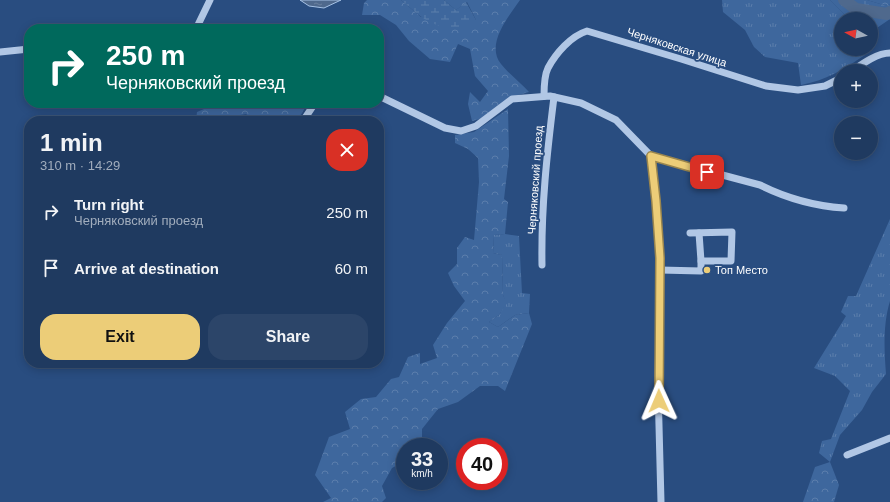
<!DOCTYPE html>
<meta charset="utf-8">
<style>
body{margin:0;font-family:Arial,sans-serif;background:#2c4569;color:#f1f3f6;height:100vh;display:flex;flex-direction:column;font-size:15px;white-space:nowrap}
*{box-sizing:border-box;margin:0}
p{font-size:13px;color:#a1adbd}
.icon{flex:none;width:22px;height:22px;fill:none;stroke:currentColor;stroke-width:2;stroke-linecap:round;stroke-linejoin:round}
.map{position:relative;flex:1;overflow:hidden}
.details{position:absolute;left:24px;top:116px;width:360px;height:252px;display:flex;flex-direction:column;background:#1f3a60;border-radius:16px;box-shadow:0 2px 10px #0003,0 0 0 1px #3c5475}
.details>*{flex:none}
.top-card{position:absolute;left:24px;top:24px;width:360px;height:84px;border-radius:16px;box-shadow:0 2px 10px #0003,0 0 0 1px #3c5475;background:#00695c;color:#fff;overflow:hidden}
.needle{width:26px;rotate:278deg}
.controls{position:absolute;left:834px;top:12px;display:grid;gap:8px}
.controls a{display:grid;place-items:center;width:44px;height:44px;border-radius:50%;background:#1f3a60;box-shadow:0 2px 10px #0003,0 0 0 1px #3c5475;font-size:20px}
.speed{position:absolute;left:396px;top:438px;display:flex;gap:8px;font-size:20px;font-weight:700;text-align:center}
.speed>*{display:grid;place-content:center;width:52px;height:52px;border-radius:50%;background:#1f3a60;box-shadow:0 2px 10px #0003,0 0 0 1px #3c5475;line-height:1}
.speed small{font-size:10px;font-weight:400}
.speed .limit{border:6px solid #d22;background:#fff;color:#111}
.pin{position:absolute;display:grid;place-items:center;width:34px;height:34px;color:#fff;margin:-17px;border-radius:8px;box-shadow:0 2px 6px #0006}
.me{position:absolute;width:44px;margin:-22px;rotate:359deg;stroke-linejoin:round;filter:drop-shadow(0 0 3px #0008)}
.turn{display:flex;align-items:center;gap:14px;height:84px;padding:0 16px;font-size:18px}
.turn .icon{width:52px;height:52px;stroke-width:2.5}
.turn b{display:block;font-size:28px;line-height:34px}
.round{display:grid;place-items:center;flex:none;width:42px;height:42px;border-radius:16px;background:#2c4569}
.overview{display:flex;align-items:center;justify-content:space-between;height:68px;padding:0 16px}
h1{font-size:24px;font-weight:700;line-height:30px}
.button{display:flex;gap:8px;margin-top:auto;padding:8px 16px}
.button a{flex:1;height:46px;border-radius:16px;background:#eccd78;color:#111;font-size:16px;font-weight:700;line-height:46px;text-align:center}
.button a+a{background:#2c4569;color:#f1f3f6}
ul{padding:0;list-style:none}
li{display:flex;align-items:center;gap:12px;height:56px;padding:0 16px}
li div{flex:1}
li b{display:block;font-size:15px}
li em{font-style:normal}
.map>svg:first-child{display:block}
.grass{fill:url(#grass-tufts)}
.forest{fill:url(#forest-crowns)}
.wetland{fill:url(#wetland-marsh)}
.water{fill:url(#water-ripples);stroke:#a6c2e5}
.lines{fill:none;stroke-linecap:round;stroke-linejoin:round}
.river{stroke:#4f698d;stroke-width:12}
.minor{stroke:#b1c7e5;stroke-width:7}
.route-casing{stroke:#99854e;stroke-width:10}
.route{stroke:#eccd78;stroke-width:7}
.poi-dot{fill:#eccd78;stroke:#294d80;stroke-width:1.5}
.labels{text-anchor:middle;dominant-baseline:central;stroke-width:3.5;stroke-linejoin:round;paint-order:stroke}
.street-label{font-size:11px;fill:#fff;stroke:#294d80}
.poi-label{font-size:11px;fill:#fff;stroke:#294d80;text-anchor:start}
</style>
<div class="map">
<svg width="890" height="502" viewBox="0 0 890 502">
<defs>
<pattern id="grass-tufts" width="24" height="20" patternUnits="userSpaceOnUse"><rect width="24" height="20" fill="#3e679d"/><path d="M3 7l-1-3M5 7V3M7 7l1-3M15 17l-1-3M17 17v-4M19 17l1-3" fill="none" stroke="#5b7eac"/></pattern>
<pattern id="forest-crowns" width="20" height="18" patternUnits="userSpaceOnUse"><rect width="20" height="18" fill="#3e679d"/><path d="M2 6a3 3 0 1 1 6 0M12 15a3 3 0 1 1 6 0" fill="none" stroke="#5b7eac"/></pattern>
<pattern id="wetland-marsh" width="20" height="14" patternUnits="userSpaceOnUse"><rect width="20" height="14" fill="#3e679d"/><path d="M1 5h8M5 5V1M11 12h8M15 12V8" fill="none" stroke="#5b7eac"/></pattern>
<pattern id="water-ripples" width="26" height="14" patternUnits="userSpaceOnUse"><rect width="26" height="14" fill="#4f698d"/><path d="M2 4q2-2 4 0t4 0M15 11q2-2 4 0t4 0" fill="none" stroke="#69809e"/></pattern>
</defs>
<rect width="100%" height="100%" fill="#294d80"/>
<!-- grass -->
<g class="grass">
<path d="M722,0H830L849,19H841V49H864L865,55C844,69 827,80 801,85L798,63L765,57L754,47L745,30L723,12Z"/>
<polygon points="890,16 890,19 871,32 871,19 860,19"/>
<path d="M890,219V301C883,324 884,349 886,374L872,392L862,410L840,435L830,462L819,453L822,441L831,439L850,391L835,376L814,368L846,316L841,312L848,296H856Z"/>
<polygon points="505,234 519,236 522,293 530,294 529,313 515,315 498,327 489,322 499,315 506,303 503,295 502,255 493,253 494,235"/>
</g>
<!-- forest -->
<g class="forest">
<path d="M367,0H401L421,17L476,20L467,2L456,10L444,0H520C509,16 485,44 501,64C508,73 521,83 529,92L511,97L480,119L472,121L468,104L470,92L480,102L488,91L475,76L470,49L458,44L450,62L430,59L409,41L396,25L380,15H362L364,3Z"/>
<polygon points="867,0 890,0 890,4 887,6"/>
<polygon points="245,103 308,103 297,121 241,121 247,114 228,117 225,121 196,121 197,112 211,106"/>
<polygon points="508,109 509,156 504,199 508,202 505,234 494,235 493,253 502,255 503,295 507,303 499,315 489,322 498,327 515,315 529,313 532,324 505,391 498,386 480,386 458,402 438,409 422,429 422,439 416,447 405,447 405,461 392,468 382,486 386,498 382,502 323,502 331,498 315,475 329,437 350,429 345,412 361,399 376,397 391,379 399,377 408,357 420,353 420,364 437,358 433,345 447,323 465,301 454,286 448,273 457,264 457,248 465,237 474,240 479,182 478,158 468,149 455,143 455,135 474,132"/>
<polygon points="830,462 839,485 834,502 803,502 815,467"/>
</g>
<!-- wetland -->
<g class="wetland">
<path d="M401,0H444L456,10L466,2L476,20L461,30C430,26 424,20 401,0Z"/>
<polygon points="830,0 867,0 887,6 890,4 890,16 849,19"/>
</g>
<!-- water -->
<polygon class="water" points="300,0 341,0 324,8 309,6"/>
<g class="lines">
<!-- river -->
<polyline class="river" points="844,0 856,9 887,14 890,12"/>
<!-- minor -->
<g class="minor">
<polyline points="196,29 210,0"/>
<polyline points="0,52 29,49"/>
<path d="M852,71C862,64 877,53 890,53"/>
<polyline points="379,96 445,128 461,131 476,126 512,99 550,96 581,103 616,120 651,156"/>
<path d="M544,96C544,87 544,76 548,68C556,53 571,36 587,31L681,59L766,86L798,90L825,86L841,78"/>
<polyline points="303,121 315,103"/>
<polyline points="651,156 656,201 660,258 658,387 661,502"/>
<path d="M651,156L760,185C786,198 814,206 844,208"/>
<polyline points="379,219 381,231 379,233"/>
<polyline points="699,233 701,261"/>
<path d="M542,265C541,208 547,153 554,97"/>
<polyline points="660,270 701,271 701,261 731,261 732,232 690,233"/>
<polyline points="847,455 890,438"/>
</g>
</g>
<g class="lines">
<defs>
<polyline id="route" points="659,401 660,258 656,201 651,156 707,172"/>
</defs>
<!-- route casing -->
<use href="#route" class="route-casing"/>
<!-- route -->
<use href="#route" class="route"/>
</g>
<!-- markers -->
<circle class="poi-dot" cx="707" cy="270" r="4"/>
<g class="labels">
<!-- street labels -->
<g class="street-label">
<text transform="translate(677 47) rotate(18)">Черняковская улица</text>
<text transform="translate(535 180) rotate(-86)">Черняковский проезд</text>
</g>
<!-- poi labels -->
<g class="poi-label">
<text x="715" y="270">Топ Место</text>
</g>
</g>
</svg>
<div class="controls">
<a><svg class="needle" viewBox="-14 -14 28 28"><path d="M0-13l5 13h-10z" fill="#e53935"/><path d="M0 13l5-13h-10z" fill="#a1adbd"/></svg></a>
<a>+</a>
<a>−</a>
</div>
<div class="speed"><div>33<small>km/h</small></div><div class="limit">40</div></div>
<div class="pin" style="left:707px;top:172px;background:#d93025"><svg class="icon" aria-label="arrive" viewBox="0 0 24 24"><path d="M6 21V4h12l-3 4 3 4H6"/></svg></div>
<svg class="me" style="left:659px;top:401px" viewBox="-20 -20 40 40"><path d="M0-17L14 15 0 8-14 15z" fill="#eccd78" stroke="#fff" stroke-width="4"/></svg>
<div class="top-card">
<div class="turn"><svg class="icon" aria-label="right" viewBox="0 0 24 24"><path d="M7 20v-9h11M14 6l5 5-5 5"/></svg><div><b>250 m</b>Черняковский проезд</div></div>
</div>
<section class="details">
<div class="overview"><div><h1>1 min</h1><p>310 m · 14:29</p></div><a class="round" style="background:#d93025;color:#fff"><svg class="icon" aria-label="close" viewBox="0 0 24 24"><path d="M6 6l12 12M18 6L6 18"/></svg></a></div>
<ul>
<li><svg class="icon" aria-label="right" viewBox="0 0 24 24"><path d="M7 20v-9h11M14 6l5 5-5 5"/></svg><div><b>Turn right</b><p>Черняковский проезд</p></div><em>250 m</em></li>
<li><svg class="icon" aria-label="arrive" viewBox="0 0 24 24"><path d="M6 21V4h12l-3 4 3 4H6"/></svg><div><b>Arrive at destination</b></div><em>60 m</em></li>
</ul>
<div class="button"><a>Exit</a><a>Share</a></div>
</section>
</div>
